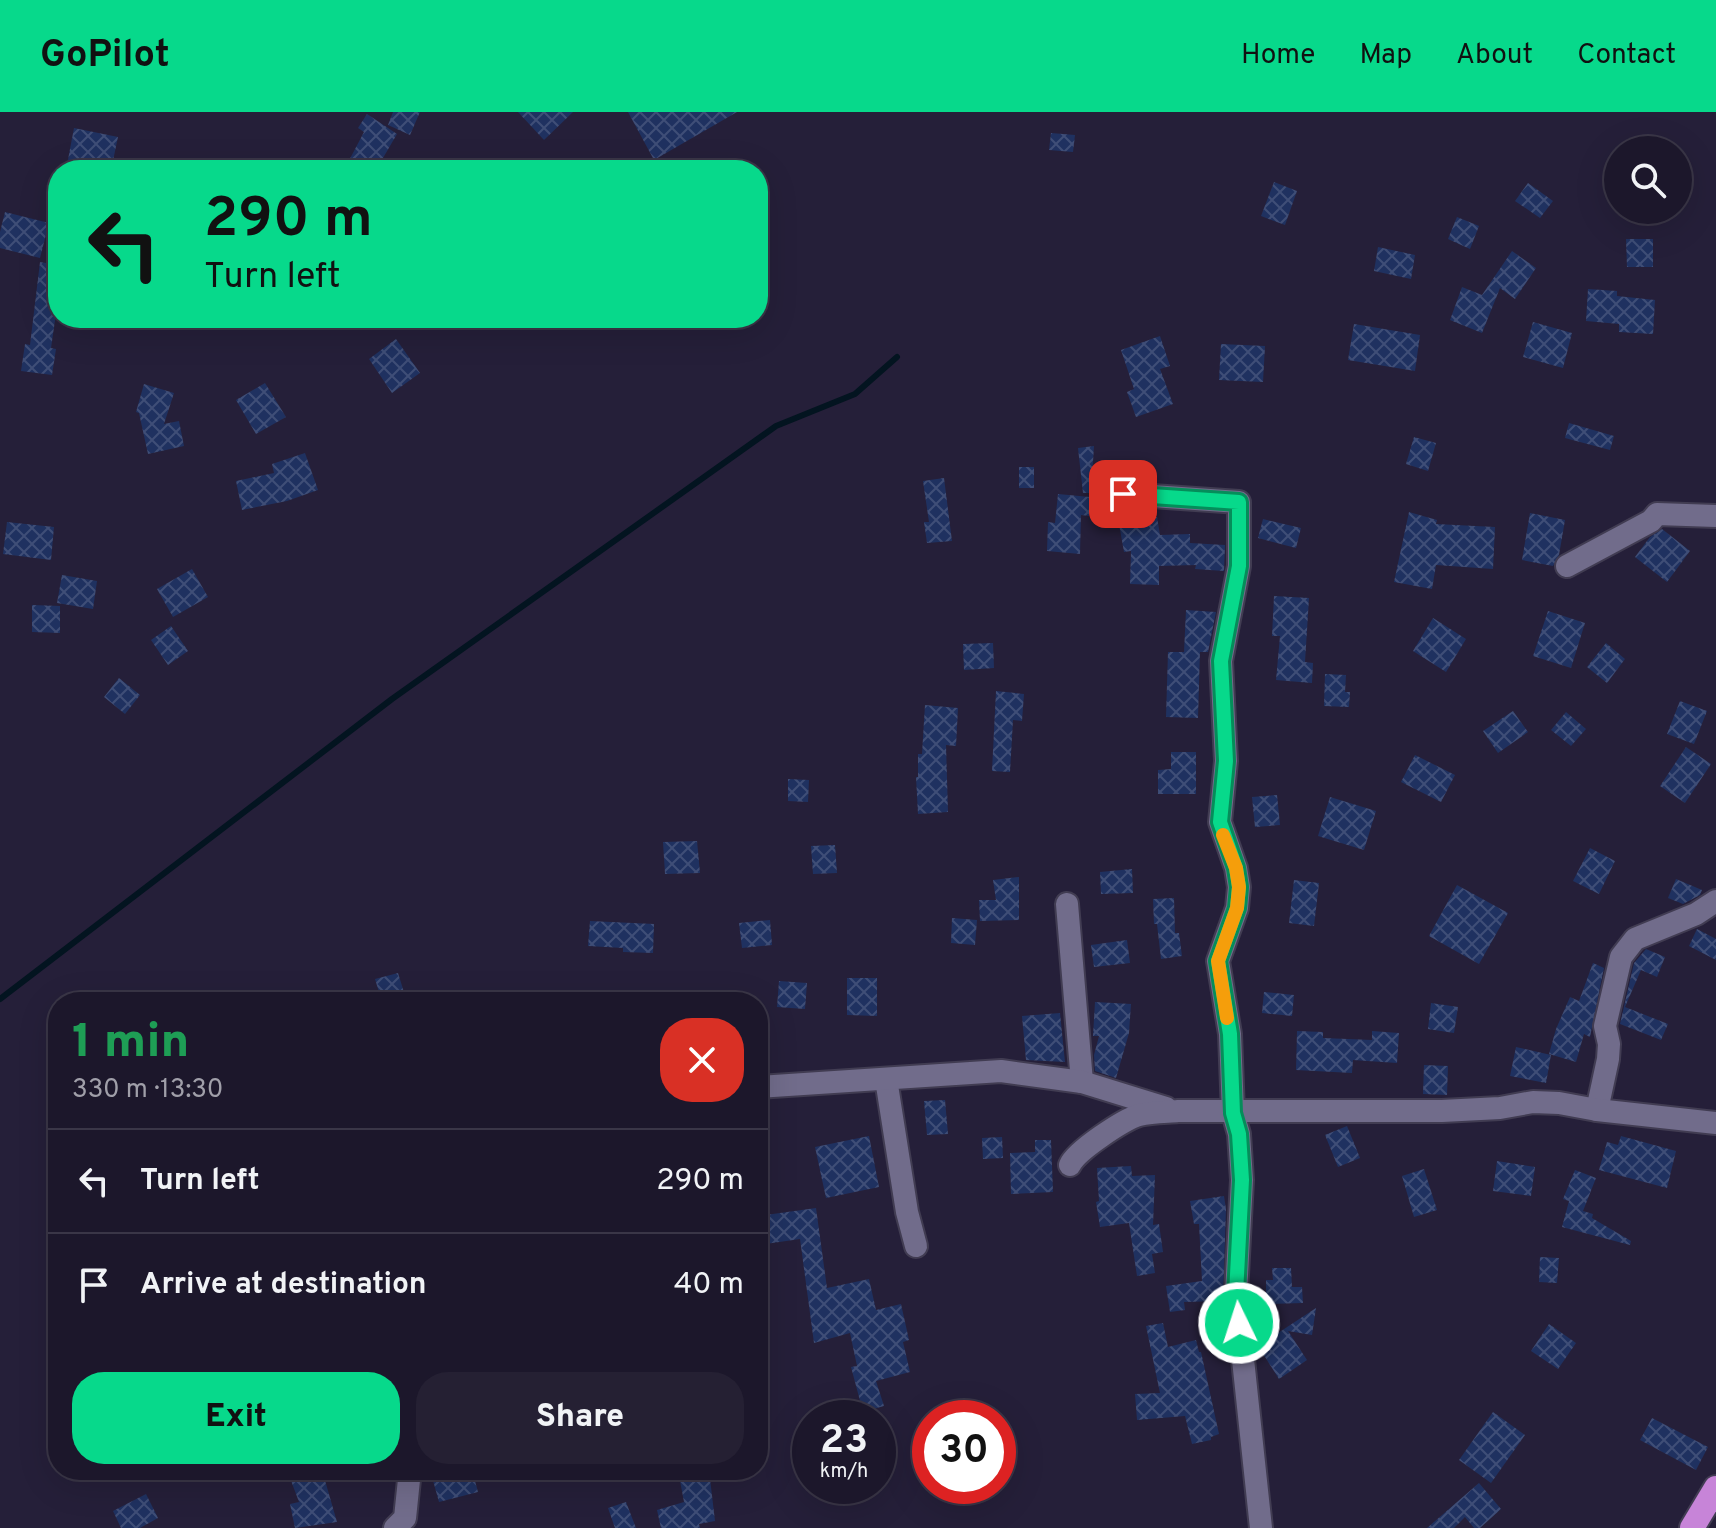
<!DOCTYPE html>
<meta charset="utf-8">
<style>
body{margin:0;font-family:Overpass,sans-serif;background:#252033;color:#f1f3f6;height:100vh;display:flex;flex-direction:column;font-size:30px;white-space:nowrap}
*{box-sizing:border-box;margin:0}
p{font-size:26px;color:#a09fa9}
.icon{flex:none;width:44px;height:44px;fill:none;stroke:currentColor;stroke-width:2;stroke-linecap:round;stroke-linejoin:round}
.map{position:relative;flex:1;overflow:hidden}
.sheet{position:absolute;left:48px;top:880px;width:720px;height:488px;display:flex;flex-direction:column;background:#1c172b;border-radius:32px;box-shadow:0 8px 32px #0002,0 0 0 2px #3a3647}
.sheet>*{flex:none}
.top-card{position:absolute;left:48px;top:48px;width:720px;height:168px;border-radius:32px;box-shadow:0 8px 32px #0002,0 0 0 2px #3a3647;background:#07d98b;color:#111;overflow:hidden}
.tools{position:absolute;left:1604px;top:24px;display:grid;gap:16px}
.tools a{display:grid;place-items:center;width:88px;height:88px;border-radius:50%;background:#1c172b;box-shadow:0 8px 32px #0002,0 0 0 2px #3a3647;font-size:40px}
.speed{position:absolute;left:792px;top:1288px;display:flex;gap:16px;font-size:40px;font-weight:700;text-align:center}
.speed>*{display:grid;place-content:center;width:104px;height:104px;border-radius:50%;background:#1c172b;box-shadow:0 8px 32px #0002,0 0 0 2px #3a3647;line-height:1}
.speed small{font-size:20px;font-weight:400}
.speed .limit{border:12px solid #d22;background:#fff;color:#111}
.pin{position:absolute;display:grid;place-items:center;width:68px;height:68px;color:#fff;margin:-34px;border-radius:16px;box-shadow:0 4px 12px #0006}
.me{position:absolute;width:88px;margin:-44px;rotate:356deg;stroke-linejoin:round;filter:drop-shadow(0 0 6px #0008)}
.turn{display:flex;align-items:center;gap:28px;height:168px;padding:0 24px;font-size:36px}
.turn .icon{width:104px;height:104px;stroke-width:2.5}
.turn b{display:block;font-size:56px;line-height:68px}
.round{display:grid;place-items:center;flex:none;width:84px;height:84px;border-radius:32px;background:#252033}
.head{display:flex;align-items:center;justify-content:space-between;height:136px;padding:0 24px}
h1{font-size:48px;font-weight:800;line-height:60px;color:#1e9e55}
.action{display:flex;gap:16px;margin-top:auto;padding:16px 24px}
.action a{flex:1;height:92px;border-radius:32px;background:#07d98b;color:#111;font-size:32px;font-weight:800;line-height:92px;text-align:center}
.action a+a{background:#252033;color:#f1f3f6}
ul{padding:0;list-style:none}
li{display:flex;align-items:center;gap:24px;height:104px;padding:0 24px;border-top:2px solid #3a3647}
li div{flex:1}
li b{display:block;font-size:30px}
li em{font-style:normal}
header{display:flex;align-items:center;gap:48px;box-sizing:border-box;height:112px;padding:0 40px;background:#07d98b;color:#111}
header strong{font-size:38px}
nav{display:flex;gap:44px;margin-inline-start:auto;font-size:28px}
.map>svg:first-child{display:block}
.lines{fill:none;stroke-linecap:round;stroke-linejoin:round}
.stream{stroke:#031420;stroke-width:6}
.building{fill:url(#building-cross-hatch)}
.minor-casing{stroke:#413c52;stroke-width:26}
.highway-casing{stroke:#413c52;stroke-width:28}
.minor{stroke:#716c8b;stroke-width:22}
.highway{stroke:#c784d8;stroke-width:24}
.route-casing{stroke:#058d5a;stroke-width:20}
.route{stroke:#07d98b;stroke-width:14}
.slow{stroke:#f59e0b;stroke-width:14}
</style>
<header>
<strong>GoPilot</strong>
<nav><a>Home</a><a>Map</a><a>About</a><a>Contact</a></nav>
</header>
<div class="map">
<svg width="1716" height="1416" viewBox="0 0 1716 1416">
<defs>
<pattern id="building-cross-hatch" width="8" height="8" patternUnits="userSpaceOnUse" patternTransform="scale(2)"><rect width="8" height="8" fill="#1f3160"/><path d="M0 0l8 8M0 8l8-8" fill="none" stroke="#3f4e77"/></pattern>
</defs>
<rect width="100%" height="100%" fill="#251f39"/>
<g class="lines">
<!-- stream -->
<polyline class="stream" points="0,887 392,587 776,314 855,282 897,245"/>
</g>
<!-- building -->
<g class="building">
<polygon points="393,0 420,0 410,23 388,13"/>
<polygon points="518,0 573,0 544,28"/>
<polygon points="628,0 737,0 654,48"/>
<polygon points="367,2 397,22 376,58 344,58 364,20 358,16"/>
<polygon points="74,16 118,25 111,58 66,58"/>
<polygon points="1051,21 1075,23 1073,40 1049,38"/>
<polygon points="1274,70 1297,79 1285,113 1261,104"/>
<polygon points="1528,71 1553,89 1540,106 1515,89"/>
<polygon points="5,100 49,111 40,146 0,136 0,120"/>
<polygon points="1457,105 1479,114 1470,137 1448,127"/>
<polygon points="1626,127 1653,127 1653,155 1627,155"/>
<polygon points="1378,135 1415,143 1411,167 1374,159"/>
<polygon points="1512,139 1536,156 1515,187 1500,176 1482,221 1450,208 1462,175 1482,183"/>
<polygon points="40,150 58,153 58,188 51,236 56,237 52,263 21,259 25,232 30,233"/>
<polygon points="1588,177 1617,179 1617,184 1655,188 1653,222 1619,220 1619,212 1586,209"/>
<polygon points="1533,210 1572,221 1563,256 1523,245"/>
<polygon points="1354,212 1420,223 1415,259 1348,248"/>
<polygon points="1160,224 1170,254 1160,257 1173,292 1136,305 1127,280 1134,277 1121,238"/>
<polygon points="396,227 420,261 392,281 369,247"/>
<polygon points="1221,232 1265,234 1263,270 1219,268"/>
<polygon points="265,271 286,305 256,322 236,288"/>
<polygon points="144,272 174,281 164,312 179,309 184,334 148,342 139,301 136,300"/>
<polygon points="1569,311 1614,324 1610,338 1565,326"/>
<polygon points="1414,325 1436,331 1428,359 1406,352"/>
<polygon points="1094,334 1091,381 1083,381 1078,336"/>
<polygon points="305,341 318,378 287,389 242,398 236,369 274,361 272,352"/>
<rect x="1019" y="355" width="15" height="21"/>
<polygon points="944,366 952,429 927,431 924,410 929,410 923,369"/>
<polygon points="1058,382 1090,385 1089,404 1081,403 1080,442 1047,439 1048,410 1055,411"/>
<polygon points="1409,400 1437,408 1436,412 1495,415 1493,457 1436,453 1432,477 1394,470"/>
<polygon points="1530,401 1565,408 1559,443 1553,454 1522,448"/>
<polygon points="1157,405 1160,423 1190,422 1190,431 1225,433 1224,459 1195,457 1196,453 1159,454 1159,473 1130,472 1131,439 1124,440 1119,412"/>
<polygon points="1263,407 1301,416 1296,436 1258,426"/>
<polygon points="7,410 54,415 51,448 3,442"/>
<polygon points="1662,417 1690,439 1667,470 1635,445 1650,425"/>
<polygon points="192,457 208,485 173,505 157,477"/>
<polygon points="62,463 97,469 93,497 57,491"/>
<polygon points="1274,484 1309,486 1305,550 1313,551 1312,571 1276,568 1280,524 1272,524"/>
<polygon points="32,493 60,494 60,521 32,520"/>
<polygon points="1186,498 1216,500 1208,540 1200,540 1198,606 1166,605 1168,540 1184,540"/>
<polygon points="1548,499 1585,511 1571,556 1533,544"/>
<polygon points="1433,506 1466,527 1446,560 1413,539"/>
<polygon points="171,514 188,539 168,553 151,528"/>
<polygon points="993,531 994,556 964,558 963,532"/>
<polygon points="1606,531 1625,547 1607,571 1587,555"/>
<polygon points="1325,562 1346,563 1345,580 1350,580 1349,595 1324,594"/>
<polygon points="119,566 140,583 125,602 104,585"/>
<polygon points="996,579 1024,582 1022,609 1013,608 1010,660 992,659"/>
<polygon points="1680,589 1707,599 1694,632 1667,622"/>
<polygon points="925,593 958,596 956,634 946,633 948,700 918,702 916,665 918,665 918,642 922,642"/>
<polygon points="1513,599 1528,620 1498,641 1483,619"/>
<polygon points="1566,600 1586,617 1571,634 1551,618"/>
<polygon points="1686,635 1711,652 1685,691 1660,674"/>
<polygon points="1171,640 1196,640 1196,682 1158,682 1158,658 1171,657"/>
<polygon points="1415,643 1455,663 1441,690 1401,670"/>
<polygon points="788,667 809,668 808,690 788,689"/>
<polygon points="1277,683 1280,713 1255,715 1252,685"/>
<polygon points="1330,685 1376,699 1364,738 1318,724"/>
<polygon points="697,729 700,761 665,762 663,730"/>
<polygon points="835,733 837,761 813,762 811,734"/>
<polygon points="1590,736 1615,749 1599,782 1573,769"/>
<polygon points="1132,757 1133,781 1101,782 1100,760"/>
<polygon points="1019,765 1019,808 980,809 979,788 996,788 993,768"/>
<polygon points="1676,767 1702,778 1700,783 1683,792 1668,786"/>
<polygon points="1294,768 1319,771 1314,814 1289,811"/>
<polygon points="1457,773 1508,801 1479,852 1429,824"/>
<polygon points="1174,786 1175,821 1179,821 1182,844 1161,847 1157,812 1154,812 1153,787"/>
<polygon points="952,806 977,808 975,833 951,831"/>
<polygon points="770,808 772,833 742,836 739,811"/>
<polygon points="590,809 654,812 653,841 623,840 623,836 588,834"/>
<polygon points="1697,817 1716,827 1716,848 1689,834"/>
<polygon points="1127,828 1130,851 1094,855 1091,833"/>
<polygon points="1646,837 1665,845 1657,865 1641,858 1625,895 1668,912 1661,928 1620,912 1634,851"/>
<polygon points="1593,851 1604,856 1590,925 1584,922 1576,950 1549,942 1556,917 1570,885 1579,889"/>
<polygon points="398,861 407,890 382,890 375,867"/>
<polygon points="847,866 877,866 877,904 847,903"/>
<polygon points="779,869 807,871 805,897 777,895"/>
<polygon points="1264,880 1294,883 1292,904 1262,901"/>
<polygon points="1095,890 1131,892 1129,921 1116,966 1095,959 1094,943 1099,924 1093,924"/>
<polygon points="1431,891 1458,895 1454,921 1428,917"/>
<polygon points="1060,901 1065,950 1026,948 1022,904"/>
<polygon points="1297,919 1323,920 1323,926 1372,928 1372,919 1399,921 1397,951 1353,948 1352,961 1296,958"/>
<polygon points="1516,935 1551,943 1546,971 1510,964"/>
<polygon points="1424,953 1448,954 1447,983 1423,982"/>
<polygon points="945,988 948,1022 927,1023 924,989"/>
<polygon points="1347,1014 1360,1046 1338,1055 1325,1023"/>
<polygon points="869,1024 879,1075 826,1086 815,1035"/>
<polygon points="1621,1024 1676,1039 1667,1076 1599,1058 1607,1030 1618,1033"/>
<polygon points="1002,1025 1003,1046 983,1047 982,1026"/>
<polygon points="1035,1028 1051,1028 1053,1080 1011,1082 1010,1041 1035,1040"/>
<polygon points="1497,1049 1535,1055 1531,1084 1493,1079"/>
<polygon points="1131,1054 1132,1064 1155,1063 1153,1113 1159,1112 1163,1140 1152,1142 1155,1161 1137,1164 1129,1111 1100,1115 1096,1090 1099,1089 1097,1056"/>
<polygon points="1424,1057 1437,1098 1414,1105 1402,1064"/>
<polygon points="1575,1058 1596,1066 1583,1099 1593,1102 1592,1106 1631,1129 1630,1133 1562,1115 1569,1089 1563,1087"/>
<polygon points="1224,1084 1226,1097 1223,1189 1184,1190 1185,1198 1170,1200 1166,1174 1202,1169 1199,1112 1194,1112 1190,1089"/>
<polygon points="816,1096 827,1176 869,1167 876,1198 901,1192 909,1228 903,1230 910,1260 876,1269 884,1294 863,1300 851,1255 857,1254 850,1221 814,1231 800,1127 758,1133 758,1104"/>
<polygon points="1540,1145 1559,1146 1557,1171 1539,1170"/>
<polygon points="1272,1156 1291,1156 1292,1175 1302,1175 1303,1191 1266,1192 1266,1168 1273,1168"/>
<polygon points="1316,1196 1312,1223 1288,1219 1307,1248 1279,1267 1258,1234"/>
<polygon points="1163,1211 1168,1235 1196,1228 1199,1240 1201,1240 1219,1322 1211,1325 1211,1328 1192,1332 1185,1304 1137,1308 1135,1282 1160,1281 1146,1214"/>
<polygon points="1549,1212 1576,1231 1558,1257 1531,1239"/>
<polygon points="1493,1300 1525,1323 1491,1371 1459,1348"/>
<polygon points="1652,1306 1708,1335 1696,1358 1640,1328"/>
<polygon points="287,1358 322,1358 337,1410 295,1416 290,1392 299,1390"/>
<polygon points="430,1358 472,1358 478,1380 439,1390"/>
<polygon points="678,1358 709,1358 715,1409 699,1412 700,1416 661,1416 657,1398 684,1390"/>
<polygon points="1479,1371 1501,1397 1480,1416 1474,1416 1465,1405 1454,1416 1427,1416"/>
<polygon points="146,1382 158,1406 140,1416 121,1416 113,1399"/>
<polygon points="626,1390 636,1416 615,1416 608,1396"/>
</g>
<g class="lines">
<defs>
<g id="minor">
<polyline points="1123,382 1239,390 1239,454 1221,549 1226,649 1220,710 1236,756 1239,775 1237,796 1218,849 1230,922 1233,1001 1239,1022 1242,1068 1236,1182 1261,1416"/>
<polyline points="1567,454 1651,409 1657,402 1716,404"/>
<polyline points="1067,792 1082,970"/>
<polyline points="886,967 907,1100 916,1134"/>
<polyline points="758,975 1001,959 1082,970 1166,996"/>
<polyline points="1597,998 1608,947 1609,932 1605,914 1621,845 1635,827 1696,802 1716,789"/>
<path d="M1070,1053C1076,1039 1123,1008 1139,1003C1151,1000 1166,1000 1178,999H1442L1500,996L1533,990L1559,991L1597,998L1716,1011"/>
<polyline points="395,1416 405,1406 410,1358"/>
</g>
<polyline id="highway" points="1692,1416 1716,1376"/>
</defs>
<!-- minor casing -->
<use href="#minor" class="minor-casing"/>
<!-- highway casing -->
<use href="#highway" class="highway-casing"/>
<!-- minor -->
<use href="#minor" class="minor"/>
<!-- highway -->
<use href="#highway" class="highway"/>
</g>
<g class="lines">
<defs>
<polyline id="route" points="1123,382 1239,390 1239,454 1221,549 1226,649 1220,710 1236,756 1239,775 1237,796 1218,849 1230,922 1233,1001 1239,1022 1242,1068 1236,1182 1239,1211"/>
</defs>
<!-- route casing -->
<use href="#route" class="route-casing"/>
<!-- route -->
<use href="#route" class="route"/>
<!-- slow -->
<polyline class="slow" points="1223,723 1236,756 1239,775 1237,796 1218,849 1227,906"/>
</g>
</svg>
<div class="tools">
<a><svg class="icon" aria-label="search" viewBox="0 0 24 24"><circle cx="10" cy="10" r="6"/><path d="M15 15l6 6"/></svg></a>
</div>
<div class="speed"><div>23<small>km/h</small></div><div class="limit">30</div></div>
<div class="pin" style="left:1123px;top:382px;background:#d93025"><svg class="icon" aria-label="arrive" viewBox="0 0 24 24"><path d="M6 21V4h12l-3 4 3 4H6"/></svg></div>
<svg class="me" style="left:1239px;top:1211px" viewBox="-20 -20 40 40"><circle r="17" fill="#07d98b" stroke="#fff" stroke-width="3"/><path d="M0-11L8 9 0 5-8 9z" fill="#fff"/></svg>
<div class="top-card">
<div class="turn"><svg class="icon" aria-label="left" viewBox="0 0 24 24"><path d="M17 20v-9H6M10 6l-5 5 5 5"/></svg><div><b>290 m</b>Turn left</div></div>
</div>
<section class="sheet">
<div class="head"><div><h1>1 min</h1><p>330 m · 13:30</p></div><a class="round" style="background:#d93025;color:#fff"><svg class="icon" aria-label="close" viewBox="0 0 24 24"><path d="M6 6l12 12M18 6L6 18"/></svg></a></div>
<ul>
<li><svg class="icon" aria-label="left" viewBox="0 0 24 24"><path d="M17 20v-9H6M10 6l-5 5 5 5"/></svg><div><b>Turn left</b></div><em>290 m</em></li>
<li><svg class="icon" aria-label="arrive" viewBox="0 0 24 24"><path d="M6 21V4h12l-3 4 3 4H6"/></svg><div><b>Arrive at destination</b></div><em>40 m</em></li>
</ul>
<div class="action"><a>Exit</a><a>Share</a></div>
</section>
</div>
